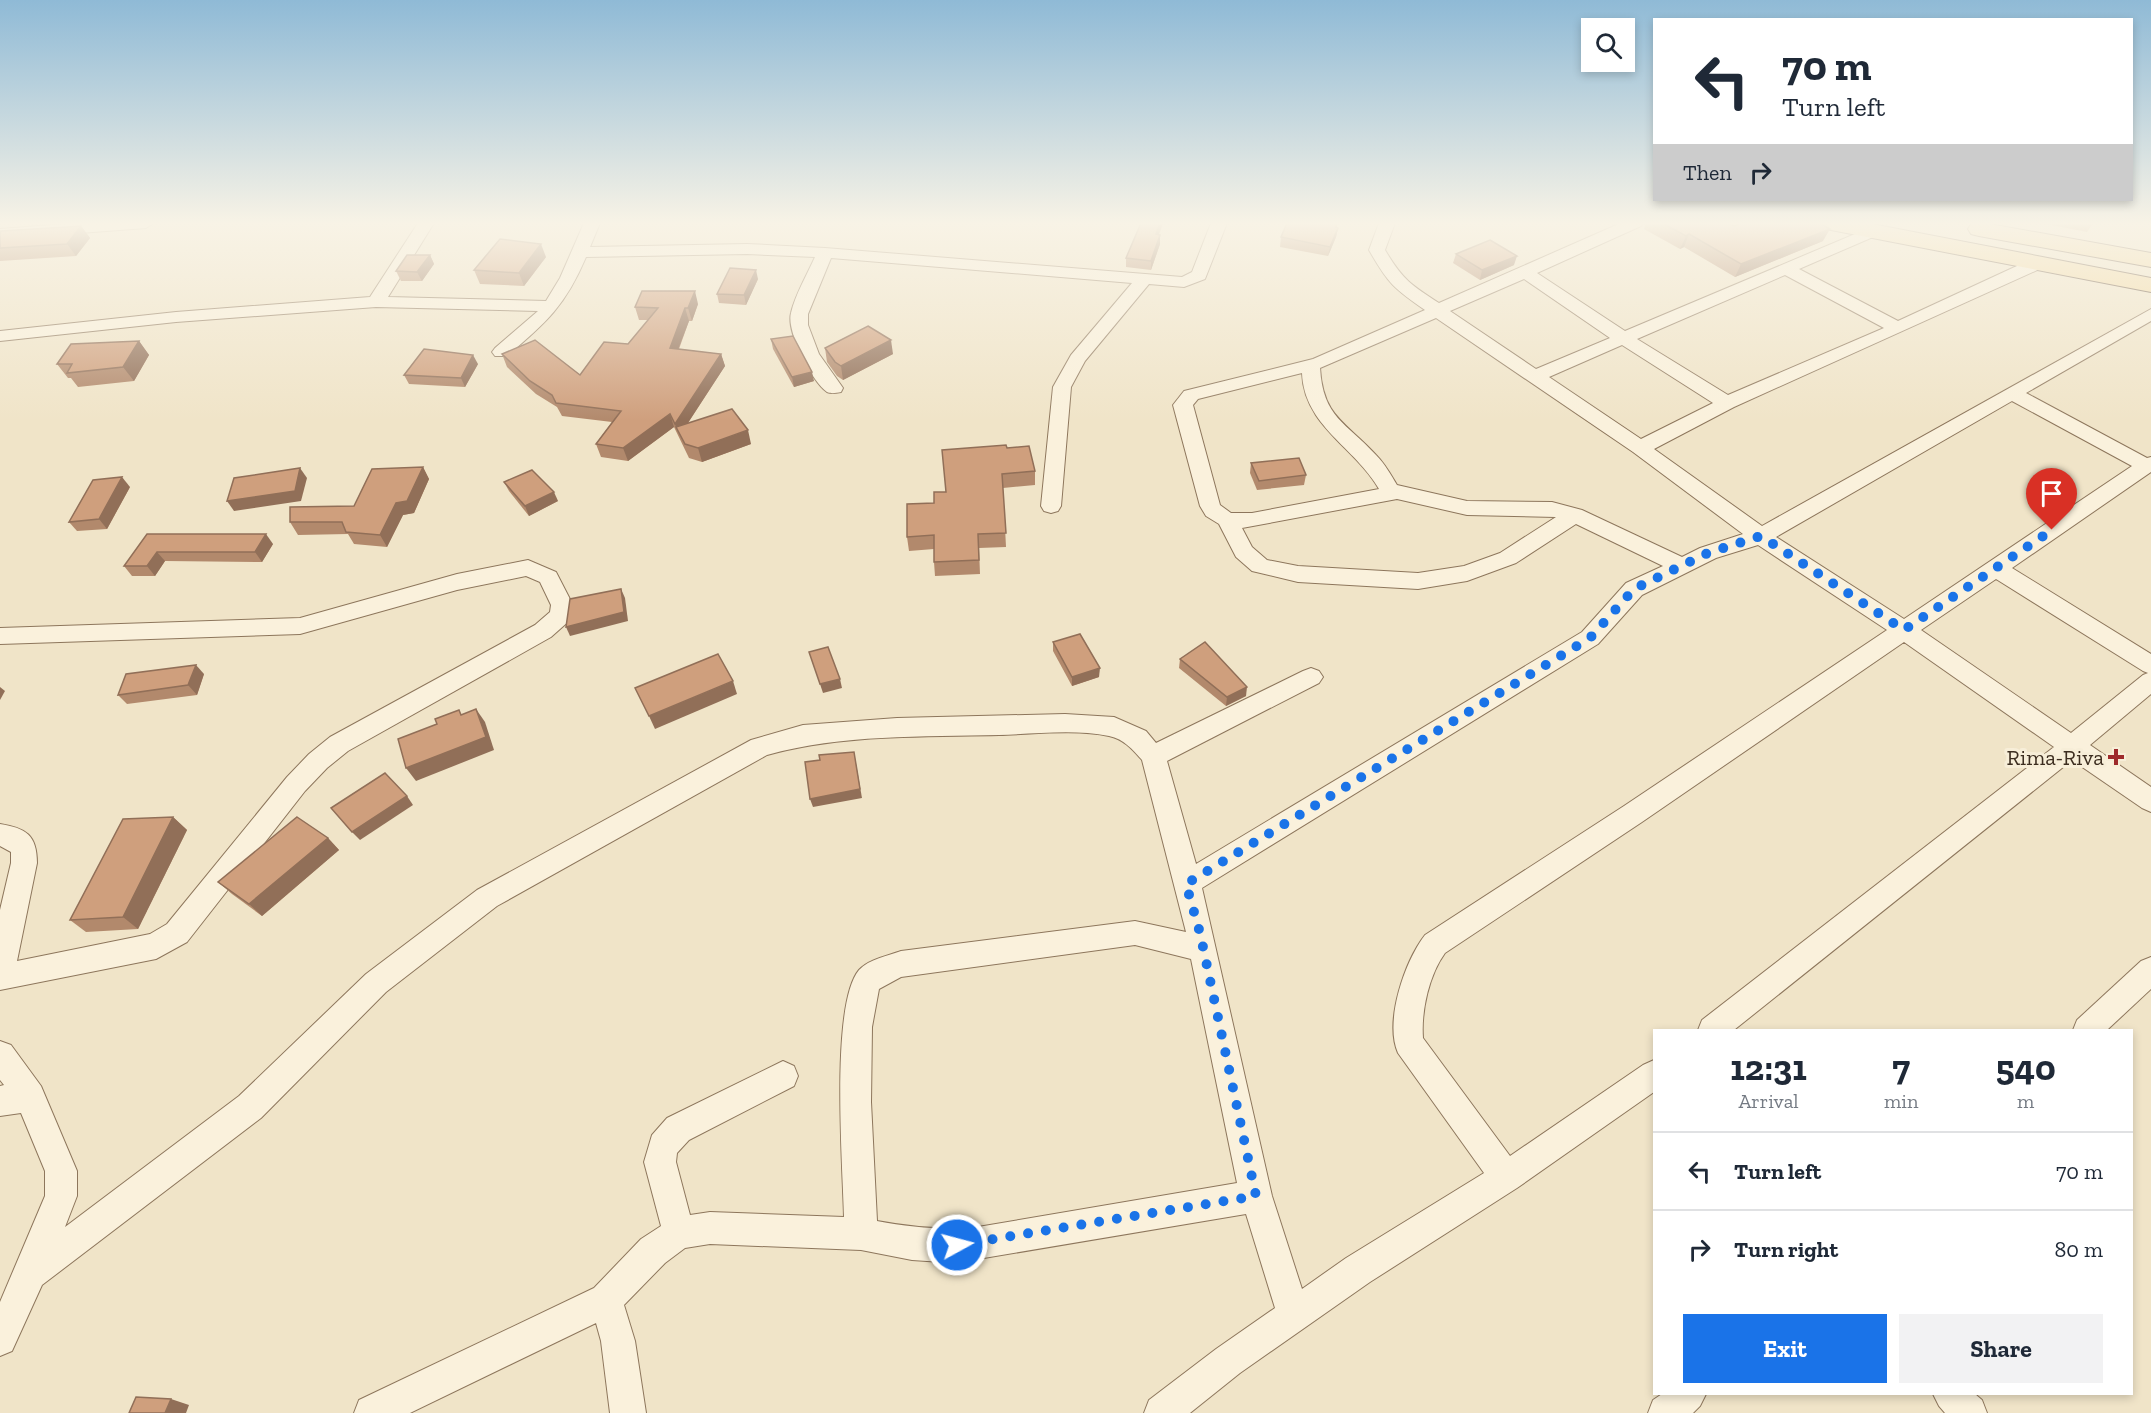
<!DOCTYPE html>
<style>
body{margin:0;font-family:"Zilla Slab",serif;background:#f2f2f3;color:#1f2937;height:100vh;display:flex;flex-direction:column;font-size:22px;white-space:nowrap}
*{box-sizing:border-box;margin:0}
p{font-size:20px;color:#747a83}
.icon{flex:none;width:33px;height:33px;fill:none;stroke:currentColor;stroke-width:2;stroke-linecap:round;stroke-linejoin:round}
.map{position:relative;flex:1;overflow:hidden}
.side{position:absolute;left:1653px;top:1029px;width:480px;height:366px;display:flex;flex-direction:column;background:#fff;border-radius:0px;box-shadow:0 3px 9px #0003}
.side>*{flex:none}
.hud{position:absolute;left:1653px;top:18px;width:480px;height:183px;border-radius:0px;box-shadow:0 3px 9px #0003;background:#fff;color:#1f2937;overflow:hidden}
.tools{position:absolute;left:1581px;top:18px;display:grid;gap:12px}
.tools a{display:grid;place-items:center;width:54px;height:54px;border-radius:0px;background:#fff;box-shadow:0 3px 9px #0003;font-size:30px}
.pin{position:absolute;display:grid;place-items:center;width:51px;height:51px;color:#fff;margin:-62px -26px;border-radius:50% 50% 50% 0;rotate:-45deg;box-shadow:0 0 6px #0007}
.pin .icon{rotate:45deg}
.me{position:absolute;width:66px;margin:-33px;rotate:83deg;stroke-linejoin:round;filter:drop-shadow(0 0 4px #0008)}
.turn{display:flex;align-items:center;gap:21px;height:126px;padding:0 30px;font-size:27px}
.turn .icon{width:78px;height:78px;stroke-width:2.5}
.turn b{display:block;font-size:42px;line-height:51px}
.then{display:flex;align-items:center;height:57px;padding:0 30px;background:#0003;gap:12px;font-size:22px}
.eta{display:flex;justify-content:space-evenly;align-items:center;height:102px;text-align:center}
.eta b{font-size:36px;font-weight:700;line-height:42px}
.primary-button{display:flex;gap:12px;margin-top:auto;padding:12px 30px}
.primary-button a{flex:1;height:69px;border-radius:0px;background:#1a73e8;color:#fff;font-size:24px;font-weight:700;line-height:69px;text-align:center}
.primary-button a+a{background:#f2f2f3;color:#1f2937}
ul{padding:0;list-style:none}
li{display:flex;align-items:center;gap:18px;height:78px;padding:0 30px;border-top:2px solid #e0e1e3}
li div{flex:1}
li b{display:block;font-size:22px}
li em{font-style:normal}
.map>svg:first-child{display:block}
.lines{fill:none;stroke-linecap:round;stroke-linejoin:round}
.street-casing{stroke:#8d765c;stroke-width:2}
.primary-casing{stroke:#5b4430;stroke-width:2}
.street{fill:#faf1dc;fill-rule:evenodd}
.primary{fill:#f3d9a0;fill-rule:evenodd}
.wall{fill:#b2896c}
.shaded-wall{fill:#916f58}
.building{fill:#cf9f7d;stroke:#916f58;stroke-width:1.5}
.route{stroke:#1a73e8;stroke-width:10;stroke-dasharray:0 18}
.poi-dot{fill:#9e2a2b;stroke:#f7eed8;stroke-width:2}
.labels{text-anchor:middle;dominant-baseline:central;stroke-width:6;stroke-linejoin:round;paint-order:stroke}
.poi-label{font-size:22px;fill:#3d2e20;stroke:#f7eed8;text-anchor:end}
</style>
<div class="map">
<svg width="2151" height="1413" viewBox="0 0 2151 1413">
<rect width="100%" height="100%" fill="#f0e4c8"/>
<g class="lines">
<defs>
<g id="street">
<polygon points="78,223 154,223 146,228 0,239 0,229"/>
<path d="M418,223H434L388,297L546,301L560,278L584,223H600L590,247L747,244L825,248L1182,277L1192,272L1211,223H1227L1205,279L1184,287L1149,284L1085,361L1071,387L1061,506L1058,511L1051,513L1044,511L1041,506L1053,387L1071,355L1132,283L831,258L808,314V325L819,354L843,388L841,392C836,393 831,394 827,392C812,382 786,331 791,313C795,295 807,275 815,257L747,254L586,257C565,306 547,322 507,356H495L492,352L495,348L538,311L376,307L176,322L0,341V331L176,312L370,297Z"/>
<path d="M1379,223H1395L1385,250C1402,279 1411,285 1439,303L1621,223H1643L1641,226L1537,273L1625,331L1874,226L1880,228L1882,231L1880,234L1799,269L1898,321L2032,259H2044L2046,263L2044,267L1734,407L1654,449L1762,526L2151,309V321L2026,393L2147,458L2151,457V472L2012,568L2151,654V694L2090,745L2151,787V812L2142,808L2072,760L1734,1030H1698L1702,1020L2054,747L1904,642L1642,822L1445,953C1429,975 1421,1011 1423,1038L1510,1156L1643,1065L1654,1060V1092L1517,1188L1370,1282L1240,1373L1190,1413H1144L1149,1400L1216,1349L1275,1308L1246,1214L972,1260L942,1262L912,1260L861,1250L710,1244L685,1248L665,1263L624,1305L635,1341L646,1413H610L601,1341L596,1323L410,1413H354L359,1400L594,1288L641,1239L661,1226L644,1162L652,1135L667,1118L783,1061L794,1066L798,1076L794,1086L689,1140L677,1153L676,1162L690,1215L710,1212L844,1217C843,1167 830,1005 859,970C869,959 888,956 901,951L1135,921L1186,932L1142,760C1133,750 1124,739 1109,736C1074,729 1035,734 999,735C922,737 842,734 767,755L497,906L386,992L261,1118L42,1285L12,1351L0,1356V1302L45,1196V1171L21,1113L0,1116V1086L4,1085L0,1080V1041L11,1045L41,1086L77,1171V1196L65,1227L239,1096L366,974L477,890L751,740L803,725L897,718L1065,714L1114,717L1146,731L1156,743L1303,671L1311,668L1319,671L1323,677L1319,683L1167,761L1196,864L1582,632L1626,583L1663,566L1576,524L1516,563L1467,581L1418,589L1298,582L1252,571L1236,557L1219,524L1206,516L1200,506L1173,405L1184,391L1313,359L1425,310C1393,288 1388,283 1369,250ZM1785,275L1884,328L1728,395L1637,339ZM1524,279L1610,338L1536,369L1450,311ZM1436,318L1633,452L1743,534L1700,548L1682,557L1582,510L1552,502L1467,501L1397,485C1391,475 1385,464 1376,455C1346,422 1323,418 1320,368ZM1622,345L1713,403L1641,439L1549,377ZM1302,373C1304,426 1355,447 1379,489L1252,513H1231L1220,505L1193,405L1198,399ZM2012,401L2132,466L1904,619L1776,537ZM1397,499L1467,515L1556,517L1500,553L1464,566L1418,573L1298,566L1267,560L1252,547L1242,528ZM1758,545L1887,630L1624,806L1425,935C1405,961 1384,1021 1398,1053L1484,1173L1346,1258L1302,1289L1272,1196L1202,888L1598,644L1642,595L1716,558ZM1996,579L2143,671L2148,673L2143,675L2071,733L1921,630ZM1135,945L1191,959L1237,1183L972,1228C939,1230 909,1227 877,1221L871,1102L872,1027L879,989L901,977Z"/>
<path d="M528,560L556,572L573,605L569,621L551,637L348,751L327,768L305,791L187,942L156,959L0,990V910L11,863V852L0,846V824C26,828 37,835 37,863L17,961L150,934L167,924L287,777L309,754L330,737L535,625L550,612L551,605L540,582L526,576L457,590L300,634L0,644V628L300,618L457,574Z"/>
<polygon points="2151,957 2151,989 2107,1030 2073,1030 2077,1020 2141,961"/>
<polygon points="1662,1394 1706,1394 1700,1406 1693,1413 1648,1413 1653,1400"/>
<polygon points="1933,1394 1975,1394 1982,1400 1987,1413 1945,1413 1939,1406"/>
</g>
<g id="primary">
<polygon points="1820,223 1867,223 2151,278 2151,292 1831,230 1823,228"/>
<polygon points="1984,223 2151,253 2151,267 1979,236 1971,234 1968,229 1971,224"/>
</g>
</defs>
<!-- street casing -->
<use href="#street" class="street-casing"/>
<!-- primary casing -->
<use href="#primary" class="primary-casing"/>
<!-- street -->
<use href="#street" class="street"/>
<!-- primary -->
<use href="#primary" class="primary"/>
</g>
<!-- wall -->
<g class="wall">
<polygon points="1141,223 1163,223 1159,235 1160,244 1151,270 1126,267 1126,258"/>
<polygon points="1646,223 1728,223 1734,226 1823,241 1735,277 1684,247 1680,249 1644,229"/>
<polygon points="2041,223 2093,223 2087,232"/>
<polygon points="81,226 90,238 76,256 0,261 0,231"/>
<polygon points="1336,227 1338,228 1336,237 1328,256 1280,247 1281,237"/>
<polygon points="1456,254 1514,265 1480,280 1453,263"/>
<polygon points="430,255 434,264 422,281 401,281 396,271"/>
<polygon points="546,257 524,286 480,284 474,270"/>
<polygon points="758,279 746,305 719,303 717,294"/>
<polygon points="698,304 692,321 689,321 679,349 721,354 725,366 688,423 751,444 702,462 689,458 674,427 628,461 601,457 596,444 612,422 562,416 557,407 536,394 507,367 502,354 580,375 628,344 648,320 639,320 635,307"/>
<polygon points="771,339 814,381 794,387 773,349"/>
<polygon points="139,341 149,355 134,381 78,387 71,378 68,378 57,364"/>
<polygon points="825,348 893,354 843,380 837,376 827,362"/>
<polygon points="478,364 465,387 409,384 404,375"/>
<polygon points="1007,448 1035,471 1035,485 1003,488 1006,547 979,548 980,574 935,576 934,562 934,549 909,551 907,537 934,503 946,492"/>
<polygon points="1251,463 1306,475 1304,485 1257,490 1250,473"/>
<polygon points="423,467 429,479 414,513 403,515 387,547 354,544 348,534 298,535 290,522 354,506"/>
<polygon points="504,482 558,501 529,516 509,491"/>
<polygon points="130,487 107,529 77,531 69,522"/>
<polygon points="147,534 273,544 262,562 165,561 155,576 132,576 124,566"/>
<polygon points="1053,642 1099,677 1072,686 1053,651"/>
<polygon points="1180,659 1246,696 1226,706 1179,668"/>
<polygon points="204,674 197,695 127,704 118,695"/>
<polygon points="173,817 187,830 138,929 86,932 70,920"/>
<polygon points="328,838 339,850 262,916 232,894 218,882"/>
</g>
<!-- shaded-wall -->
<g class="shaded-wall">
<polygon points="1160,223 1163,223 1155,243 1156,234"/>
<polygon points="81,226 90,238 76,256 67,244"/>
<polygon points="1338,228 1336,237 1328,256 1330,247"/>
<polygon points="1830,229 1823,241 1735,277 1741,264"/>
<polygon points="1689,234 1684,247 1680,249 1686,236"/>
<polygon points="1160,235 1160,244 1151,270 1151,261"/>
<polygon points="541,244 546,257 524,286 519,273"/>
<polygon points="430,255 434,264 422,281 417,272"/>
<polygon points="1517,256 1514,265 1480,280 1482,270"/>
<polygon points="756,270 758,279 746,305 744,295"/>
<polygon points="695,291 698,304 692,321 688,308"/>
<polygon points="685,308 689,321 674,360 670,348"/>
<polygon points="891,340 893,354 843,380 841,366"/>
<polygon points="139,341 149,355 134,381 123,367"/>
<polygon points="721,354 725,366 680,435 676,427 679,437 675,424"/>
<polygon points="473,355 478,364 465,387 461,378"/>
<polygon points="812,372 814,381 794,387 792,377"/>
<polygon points="670,414 674,427 628,461 623,448"/>
<polygon points="748,430 751,444 702,462 698,448"/>
<polygon points="423,467 429,479 414,513 403,515 387,547 380,535 396,503"/>
<polygon points="300,468 307,478 301,501 234,511 227,501"/>
<polygon points="122,477 130,487 107,529 99,519"/>
<polygon points="554,492 558,501 529,516 525,506"/>
<polygon points="266,534 273,544 262,562 255,552"/>
<polygon points="157,552 165,561 155,576 147,566"/>
<polygon points="621,589 625,598 628,621 570,636 566,627"/>
<polygon points="196,665 204,674 197,695 188,685"/>
<polygon points="1100,668 1099,677 1072,686 1072,677"/>
<polygon points="840,679 842,688 823,693 820,684"/>
<polygon points="733,681 737,694 655,729 649,716"/>
<polygon points="0,687 5,691 0,700"/>
<polygon points="1247,687 1246,696 1226,706 1227,697"/>
<polygon points="476,709 485,722 494,750 416,781 406,768"/>
<polygon points="854,752 862,798 813,807 810,799"/>
<polygon points="407,796 413,805 360,840 352,832"/>
<polygon points="173,817 187,830 138,929 123,917"/>
<polygon points="328,838 339,850 262,916 249,904"/>
<polygon points="171,1399 189,1405 186,1413 165,1413"/>
</g>
<!-- building -->
<g class="building">
<polygon points="1141,223 1160,223 1156,234 1160,235 1151,261 1126,258"/>
<polygon points="1287,223 1337,223 1336,227 1338,228 1330,247 1281,237"/>
<polygon points="1662,223 1728,223 1734,226 1742,223 1820,223 1830,229 1741,264 1689,234 1686,236"/>
<polygon points="81,226 67,244 0,248 0,231"/>
<polygon points="500,239 541,244 519,273 474,270"/>
<polygon points="1490,240 1517,256 1482,270 1456,254"/>
<polygon points="407,255 430,255 417,272 396,271"/>
<polygon points="730,268 756,270 744,295 717,294"/>
<polygon points="642,291 695,291 688,308 685,308 670,348 721,354 675,424 670,414 623,448 596,444 621,411 556,403 552,395 530,381 502,354 535,340 580,375 604,342 628,344 658,308 635,307"/>
<polygon points="868,326 891,340 841,366 835,362 825,348"/>
<polygon points="793,336 812,372 792,377 771,339"/>
<polygon points="139,341 123,367 67,373 72,364 57,364 71,344"/>
<polygon points="424,349 473,355 461,378 404,375"/>
<polygon points="732,409 748,430 698,448 685,444 676,427"/>
<polygon points="1006,445 1007,448 1029,446 1035,471 1002,474 1006,533 978,534 979,560 934,562 934,535 907,537 907,504 934,503 934,492 946,492 942,450"/>
<polygon points="1299,458 1306,475 1259,481 1251,463"/>
<polygon points="423,467 407,501 396,503 380,535 346,532 342,522 290,522 290,507 354,506 372,469"/>
<polygon points="300,468 295,491 227,501 234,478"/>
<polygon points="532,470 554,492 525,506 504,482"/>
<polygon points="122,477 99,519 69,522 93,480"/>
<polygon points="147,534 266,534 255,552 157,552 147,566 124,566"/>
<polygon points="621,589 624,612 566,627 570,599"/>
<polygon points="1080,634 1100,668 1072,677 1053,642"/>
<polygon points="1205,642 1247,687 1227,697 1180,659"/>
<polygon points="828,647 840,679 820,684 809,652"/>
<polygon points="718,654 733,681 649,716 635,688"/>
<polygon points="196,665 188,685 118,695 126,674"/>
<polygon points="476,709 486,737 406,768 398,739 437,724 435,719 459,710 461,715"/>
<polygon points="854,752 860,789 810,799 805,762 820,760 819,755"/>
<polygon points="385,773 407,796 352,832 331,808"/>
<polygon points="173,817 123,917 70,920 123,819"/>
<polygon points="297,817 328,838 249,904 218,882"/>
<polygon points="136,1397 171,1399 165,1413 129,1413"/>
</g>
<!-- sky -->
<linearGradient id="sky" x2="0" y2="1"><stop stop-color="#8fbad6"/><stop offset="0.53" stop-color="#f8f3e6"/><stop offset="1" stop-color="#f8f3e6" stop-opacity="0"/></linearGradient>
<rect width="2151" height="421" fill="url(#sky)"/>
<g class="lines">
<!-- route -->
<polyline class="route" points="957,1245 1256,1196 1200,933 1186,884 1590,638 1634,589 1708,553 1761,536 1904,630 2052,530"/>
</g>
<!-- markers -->
<path class="poi-dot" d="M2113 748h6v6h6v6h-6v6h-6v-6h-6v-6h6z"/>
<g class="labels">
<!-- poi labels -->
<g class="poi-label">
<text x="2104" y="757">Rima-Riva</text>
</g>
</g>
</svg>
<div class="tools">
<a><svg class="icon" aria-label="search" viewBox="0 0 24 24"><circle cx="10" cy="10" r="6"/><path d="M15 15l6 6"/></svg></a>
</div>
<div class="pin" style="left:2052px;top:530px;background:#d93025"><svg class="icon" aria-label="arrive" viewBox="0 0 24 24"><path d="M6 21V4h12l-3 4 3 4H6"/></svg></div>
<svg class="me" style="left:957px;top:1245px" viewBox="-20 -20 40 40"><circle r="17" fill="#1a73e8" stroke="#fff" stroke-width="3"/><path d="M0-11L8 9 0 5-8 9z" fill="#fff"/></svg>
<div class="hud">
<div class="turn"><svg class="icon" aria-label="left" viewBox="0 0 24 24"><path d="M17 20v-9H6M10 6l-5 5 5 5"/></svg><div><b>70 m</b>Turn left</div></div>
<div class="then">Then<svg class="icon" aria-label="right" viewBox="0 0 24 24"><path d="M7 20v-9h11M14 6l5 5-5 5"/></svg></div>
</div>
<section class="side">
<div class="eta">
<div><b>12:31</b><p>Arrival</p></div>
<div><b>7</b><p>min</p></div>
<div><b>540</b><p>m</p></div>
</div>
<ul>
<li><svg class="icon" aria-label="left" viewBox="0 0 24 24"><path d="M17 20v-9H6M10 6l-5 5 5 5"/></svg><div><b>Turn left</b></div><em>70 m</em></li>
<li><svg class="icon" aria-label="right" viewBox="0 0 24 24"><path d="M7 20v-9h11M14 6l5 5-5 5"/></svg><div><b>Turn right</b></div><em>80 m</em></li>
</ul>
<div class="primary-button"><a>Exit</a><a>Share</a></div>
</section>
</div>
